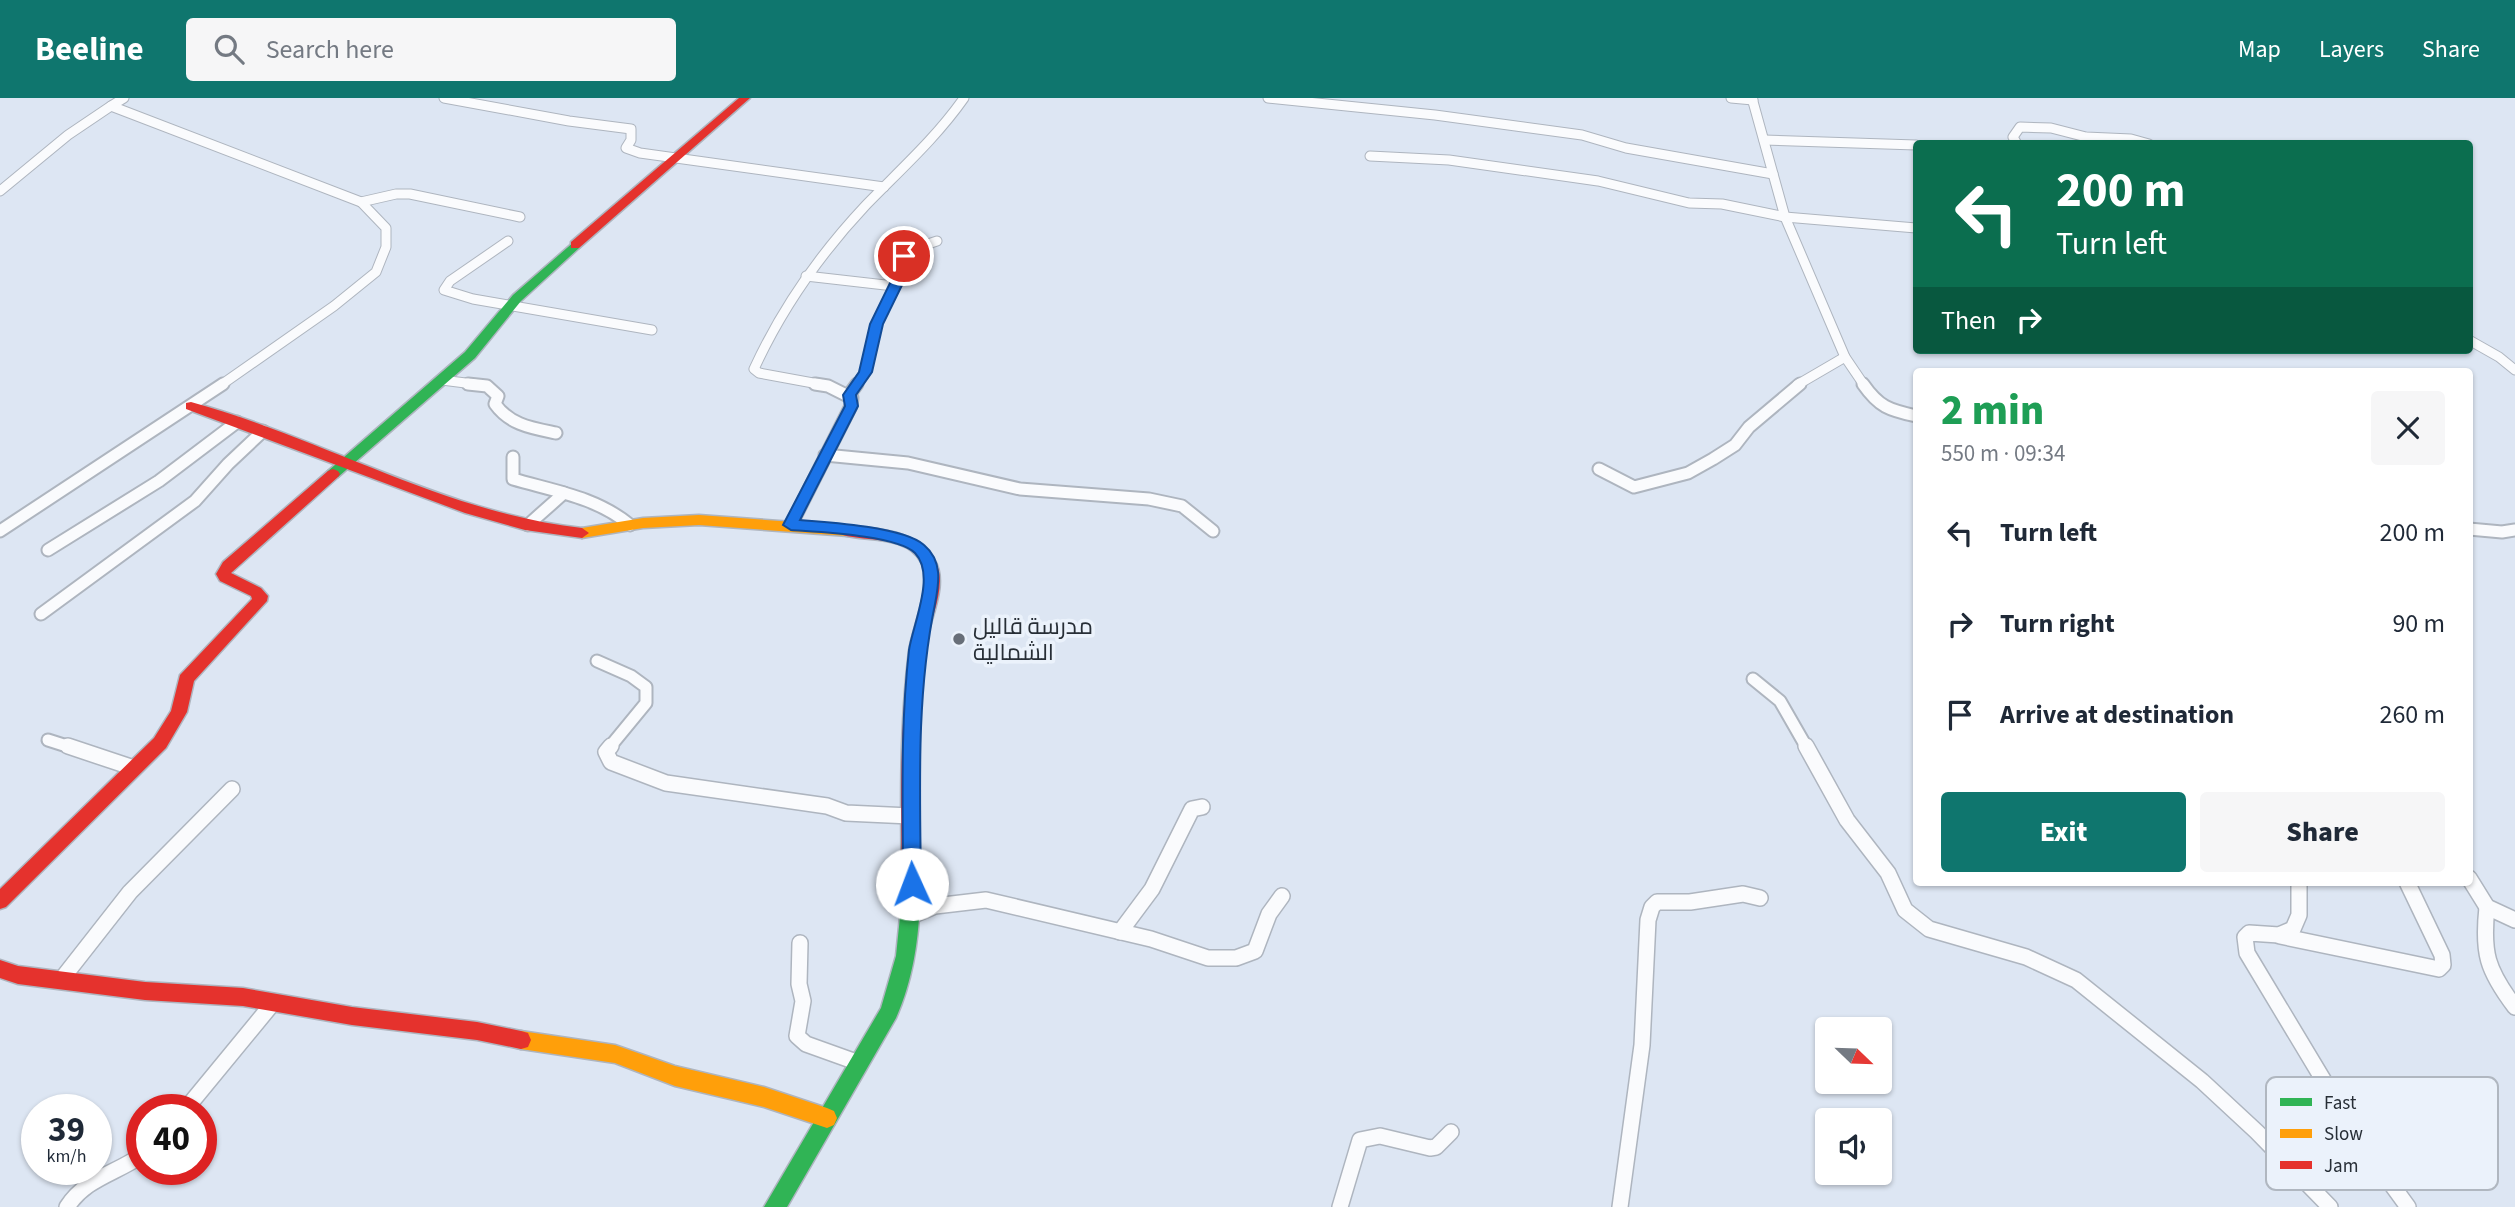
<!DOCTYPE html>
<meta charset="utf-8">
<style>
body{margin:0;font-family:"Source Sans 3",Cairo,sans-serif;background:#f6f6f7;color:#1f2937;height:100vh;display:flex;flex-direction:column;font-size:26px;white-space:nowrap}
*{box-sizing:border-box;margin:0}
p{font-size:23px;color:#747a83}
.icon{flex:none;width:38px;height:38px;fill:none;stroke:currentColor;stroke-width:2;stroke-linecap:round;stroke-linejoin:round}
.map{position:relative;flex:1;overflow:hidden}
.side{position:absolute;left:1913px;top:270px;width:560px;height:518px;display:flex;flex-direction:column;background:#fff;border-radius:7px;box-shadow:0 2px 5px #0004}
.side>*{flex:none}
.hud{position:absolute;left:1913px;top:42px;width:560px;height:214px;border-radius:7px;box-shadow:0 2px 5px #0004;background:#0b6e4f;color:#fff;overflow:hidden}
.needle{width:46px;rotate:113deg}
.controls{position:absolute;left:1815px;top:919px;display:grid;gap:14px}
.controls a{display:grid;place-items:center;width:77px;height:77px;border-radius:7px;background:#fff;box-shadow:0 2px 5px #0004;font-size:35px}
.speed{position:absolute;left:21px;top:996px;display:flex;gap:14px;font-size:35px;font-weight:700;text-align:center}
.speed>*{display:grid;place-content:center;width:91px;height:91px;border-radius:50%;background:#fff;box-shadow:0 2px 5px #0004;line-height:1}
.speed small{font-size:18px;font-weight:400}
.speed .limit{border:10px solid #d22;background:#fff;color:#111}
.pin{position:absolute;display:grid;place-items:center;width:60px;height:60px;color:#fff;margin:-30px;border:4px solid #fff;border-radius:50%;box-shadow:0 2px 7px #0007}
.me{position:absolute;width:77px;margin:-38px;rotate:358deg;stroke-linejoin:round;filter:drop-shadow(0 0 5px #0008)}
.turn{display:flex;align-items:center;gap:24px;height:147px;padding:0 28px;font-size:32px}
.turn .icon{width:91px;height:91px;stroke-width:2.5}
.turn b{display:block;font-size:49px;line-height:60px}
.then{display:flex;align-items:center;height:66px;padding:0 28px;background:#0003;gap:14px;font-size:26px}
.round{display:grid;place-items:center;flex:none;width:74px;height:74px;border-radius:7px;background:#f6f6f7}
.head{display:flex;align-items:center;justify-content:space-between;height:119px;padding:0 28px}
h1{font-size:42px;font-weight:800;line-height:52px;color:#1e9e55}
.button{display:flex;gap:14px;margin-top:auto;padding:14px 28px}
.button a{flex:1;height:80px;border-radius:7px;background:#0f766e;color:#fff;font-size:28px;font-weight:800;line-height:80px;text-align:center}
.button a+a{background:#f6f6f7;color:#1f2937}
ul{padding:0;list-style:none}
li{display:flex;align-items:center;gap:21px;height:91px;padding:0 28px}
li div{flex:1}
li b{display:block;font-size:26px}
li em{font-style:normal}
header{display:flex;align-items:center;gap:42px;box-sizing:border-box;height:98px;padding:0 35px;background:#0f766e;color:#fff}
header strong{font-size:33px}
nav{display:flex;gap:38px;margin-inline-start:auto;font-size:24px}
.search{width:490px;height:63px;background:#f6f6f7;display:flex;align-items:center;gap:18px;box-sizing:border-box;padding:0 24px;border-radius:7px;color:#747a83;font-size:26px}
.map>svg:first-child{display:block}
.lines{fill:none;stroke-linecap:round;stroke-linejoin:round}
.street-far2-casing{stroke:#aeb5bf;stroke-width:11}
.street-far1-casing{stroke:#aeb5bf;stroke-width:15}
.street-casing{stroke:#aeb5bf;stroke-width:18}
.fast-casing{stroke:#aeb5bf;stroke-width:3}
.slow-casing{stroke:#aeb5bf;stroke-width:3}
.jam-casing{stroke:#aeb5bf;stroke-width:3}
.street-far2{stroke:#fafbfd;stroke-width:9}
.street-far1{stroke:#fafbfd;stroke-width:11}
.street{stroke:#fafbfd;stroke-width:15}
.fast{fill:#30b455;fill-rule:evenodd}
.slow{fill:#ff9f0a;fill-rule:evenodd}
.jam{fill:#e5322d;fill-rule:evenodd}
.route{fill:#1a73e8;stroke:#114b97;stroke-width:2}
.poi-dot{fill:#676e78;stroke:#ebf2fb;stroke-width:2.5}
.labels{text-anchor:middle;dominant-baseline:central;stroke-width:7;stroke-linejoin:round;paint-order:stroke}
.poi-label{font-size:23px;fill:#272e36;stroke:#ebf2fb;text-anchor:start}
.key{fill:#ebf2fb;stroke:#b0b7c0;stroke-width:2}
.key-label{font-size:19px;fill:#272e36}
</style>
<header>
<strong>Beeline</strong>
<div class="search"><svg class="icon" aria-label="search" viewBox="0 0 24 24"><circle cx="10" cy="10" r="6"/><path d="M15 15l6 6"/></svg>Search here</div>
<nav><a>Map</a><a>Layers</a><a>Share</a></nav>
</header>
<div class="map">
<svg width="2515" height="1109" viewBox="0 0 2515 1109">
<rect width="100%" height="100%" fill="#dde6f3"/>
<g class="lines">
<defs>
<g id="street-far2">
<polyline points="124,0 111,8 361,104 386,130 386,149 376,174 334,208 221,287"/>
<polyline points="444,0 569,23 631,31 631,42 626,50 640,55 884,89"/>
<polyline points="1268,0 1435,17 1582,37 1626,50 1773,76"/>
<polyline points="1731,0 1753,2"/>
<polyline points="1752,0 1785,119 1845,259 1864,287"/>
<polyline points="1764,42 1916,47"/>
<polyline points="2017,46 2013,39 2020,29 2051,30 2086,39 2131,41 2149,46"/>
<polyline points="1370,58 1449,62 1598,83 1689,105 1722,106 1785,119 1916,130"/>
<polyline points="0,93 68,37 111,8"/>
<polyline points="361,104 396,96 410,96 520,119"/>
<polyline points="508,143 450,183 444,192 473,201 652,232"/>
<polyline points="806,178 894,188"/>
<polyline points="2469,242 2499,259 2515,272"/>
<polyline points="442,282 481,287"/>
<path d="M824,287L759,275L754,271C782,210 820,156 866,107C900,72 936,40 964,0"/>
<polyline points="856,287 865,274 877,226 898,181 899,165 910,152 937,143"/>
<polyline points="1797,287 1845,259"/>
</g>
<g id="street-far1">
<path d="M468,286L487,288L498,298L495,306C510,327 532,330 556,335"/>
<path d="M1863,286C1879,309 1889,312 1916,318"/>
<polyline points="849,297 857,286"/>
<polyline points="825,357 908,365 1020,391 1149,401 1182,408 1213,433"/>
<path d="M513,359V381C554,393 596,399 630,427"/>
<polyline points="1599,371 1634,389 1688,375 1713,361 1735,347 1749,329 1800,286"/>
<polyline points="528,427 564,395"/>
<polyline points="791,427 851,308 852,300 828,288 815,286"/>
<polyline points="2469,431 2502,434 2515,432"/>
<polyline points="0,433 223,286"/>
<polyline points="48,452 159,383 237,324"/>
<polyline points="41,516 195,403 228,366 263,333"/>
<polyline points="597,563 631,578 646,589 646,605 609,650"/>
<polyline points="1753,581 1780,603 1807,650"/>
<polyline points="48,642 73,650"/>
</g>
<g id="street">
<polyline points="68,648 134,670"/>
<polyline points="611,648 606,654 611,664 666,685 827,708 846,715 910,718"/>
<polyline points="1806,648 1847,722 1888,775 1905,812 1929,831 2026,859 2076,882 2202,983 2257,1034 2330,1109"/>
<polyline points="2469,780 2487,809 2515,822"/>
<polyline points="2299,784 2299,817 2293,831 2279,837 2249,835 2245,839 2247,855 2360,1043 2408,1109"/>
<path d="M2487,809C2482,855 2487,872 2515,909"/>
<polyline points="911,818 935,808 986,802 1151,841 1208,860 1236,860 1255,853 1269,816 1282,798"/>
<polyline points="1120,834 1152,791 1192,711 1202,709"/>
<polyline points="2280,838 2439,871 2443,867 2442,857 2407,784"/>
<polyline points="800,845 799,886 803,903 797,938 806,946 859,965"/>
<polyline points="61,882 130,794 232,691"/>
<polyline points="185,1012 273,905"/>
<path d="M67,1109C86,1080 115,1076 142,1057"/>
<polyline points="1340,1109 1360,1042 1380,1038 1430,1050 1436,1049 1451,1034"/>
<polyline points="1620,1109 1642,947 1648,822 1652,809 1657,804 1690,804 1743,796 1760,800"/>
</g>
<g id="fast">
<polygon points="575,143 579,144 579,150 521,203 475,260 338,379 328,379 326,376 328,373 465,254 513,197"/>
<path d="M911,791L917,793L920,799C919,840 913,882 896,920L787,1109H764L881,910L896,858L902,799L905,793Z"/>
</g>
<g id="slow">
<polygon points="699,417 848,428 855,433 848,438 699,427 643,430 582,440 575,435 582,430 643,420"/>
<polygon points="521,933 615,947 675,968 764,989 827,1010 834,1013 837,1020 834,1027 827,1030 764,1009 675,988 615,965 521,951 514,949 511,942 514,935"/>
</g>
<g id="jam">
<polygon points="739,0 750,0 579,150 571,150 571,144"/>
<path d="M191,304C323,340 445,415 582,430L589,435L582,440L525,432L465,415L186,311V305Z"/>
<polygon points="333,371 338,373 340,376 338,379 231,475 261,490 268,498 267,503 194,583 187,614 166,650 6,809 0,811 0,791 154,640 171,613 180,577 252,501 251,498 220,483 216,476 223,464 328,373"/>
<path d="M848,428C877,430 918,433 934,461C949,484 931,519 926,544C921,571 921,600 920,628C918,685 919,742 920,799L917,805L911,807L905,805L902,799C901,717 899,634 909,553C912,530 933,486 921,464C907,437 867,444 843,437L841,433Z"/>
<polygon points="0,862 18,868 145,884 243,890 352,909 477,924 521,933 528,935 531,942 528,949 521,951 477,942 352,927 243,908 145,902 18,886 0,880"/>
</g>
</defs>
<!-- street-far2 casing -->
<use href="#street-far2" class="street-far2-casing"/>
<!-- street-far1 casing -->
<use href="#street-far1" class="street-far1-casing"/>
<!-- street casing -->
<use href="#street" class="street-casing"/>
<!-- fast casing -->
<use href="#fast" class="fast-casing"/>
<!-- slow casing -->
<use href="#slow" class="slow-casing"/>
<!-- jam casing -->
<use href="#jam" class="jam-casing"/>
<!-- street-far2 -->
<use href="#street-far2" class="street-far2"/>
<!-- street-far1 -->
<use href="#street-far1" class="street-far1"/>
<!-- street -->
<use href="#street" class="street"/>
<!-- fast -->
<use href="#fast" class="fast"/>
<!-- slow -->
<use href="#slow" class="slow"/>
<!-- jam -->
<use href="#jam" class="jam"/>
</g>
<!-- route -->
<path class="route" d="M904,155L910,158L905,165V181L883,226L872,274L856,297L858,308L800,422C828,424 904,429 924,447C943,463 939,485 935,506C916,598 920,692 921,786L919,792L912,794L906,792L903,786C903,708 900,630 909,552C913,526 936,477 915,455C897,437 817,434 791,432L783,427L845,308L843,297L859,274L870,226L892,181L893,165L899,156Z"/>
<!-- markers -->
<circle class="poi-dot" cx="959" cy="541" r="7"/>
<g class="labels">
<!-- poi labels -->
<g class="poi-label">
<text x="973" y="528">مدرسة قاليل<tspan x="973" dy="26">الشمالية</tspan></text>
</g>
</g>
<!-- legend -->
<rect x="2266" y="979" width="232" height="113" rx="10" class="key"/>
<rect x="2280" y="1000" width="32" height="8" fill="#30b455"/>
<rect x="2280" y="1031" width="32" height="9" fill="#ff9f0a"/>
<rect x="2280" y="1063" width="32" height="8" fill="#e5322d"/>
<g class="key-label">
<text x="2324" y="1011">Fast</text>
<text x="2324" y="1042">Slow</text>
<text x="2324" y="1074">Jam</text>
</g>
</svg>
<div class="controls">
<a><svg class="needle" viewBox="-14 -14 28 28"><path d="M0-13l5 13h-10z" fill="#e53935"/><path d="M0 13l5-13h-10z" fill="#747a83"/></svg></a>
<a><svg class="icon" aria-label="sound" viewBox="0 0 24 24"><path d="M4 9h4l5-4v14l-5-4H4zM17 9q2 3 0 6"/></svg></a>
</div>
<div class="speed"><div>39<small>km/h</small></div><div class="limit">40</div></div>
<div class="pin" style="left:904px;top:158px;background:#d93025"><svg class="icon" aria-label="arrive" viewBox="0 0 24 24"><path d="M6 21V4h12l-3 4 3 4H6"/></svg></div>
<svg class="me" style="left:912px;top:786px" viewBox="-20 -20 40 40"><circle r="19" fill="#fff"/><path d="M0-13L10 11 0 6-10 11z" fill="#1a73e8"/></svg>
<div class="hud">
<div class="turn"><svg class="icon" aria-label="left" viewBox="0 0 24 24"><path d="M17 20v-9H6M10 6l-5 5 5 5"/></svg><div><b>200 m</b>Turn left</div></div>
<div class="then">Then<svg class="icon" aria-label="right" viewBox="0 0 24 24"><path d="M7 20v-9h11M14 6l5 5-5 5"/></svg></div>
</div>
<section class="side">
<div class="head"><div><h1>2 min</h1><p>550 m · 09:34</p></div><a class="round"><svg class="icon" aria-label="close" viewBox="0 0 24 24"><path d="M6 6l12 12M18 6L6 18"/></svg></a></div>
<ul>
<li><svg class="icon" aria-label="left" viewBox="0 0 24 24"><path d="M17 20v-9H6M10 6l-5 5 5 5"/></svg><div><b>Turn left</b></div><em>200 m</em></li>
<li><svg class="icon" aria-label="right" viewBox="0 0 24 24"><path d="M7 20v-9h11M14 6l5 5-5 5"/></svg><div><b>Turn right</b></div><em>90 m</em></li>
<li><svg class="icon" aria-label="arrive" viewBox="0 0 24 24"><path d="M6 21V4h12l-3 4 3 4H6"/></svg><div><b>Arrive at destination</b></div><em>260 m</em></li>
</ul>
<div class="button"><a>Exit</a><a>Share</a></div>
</section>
</div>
